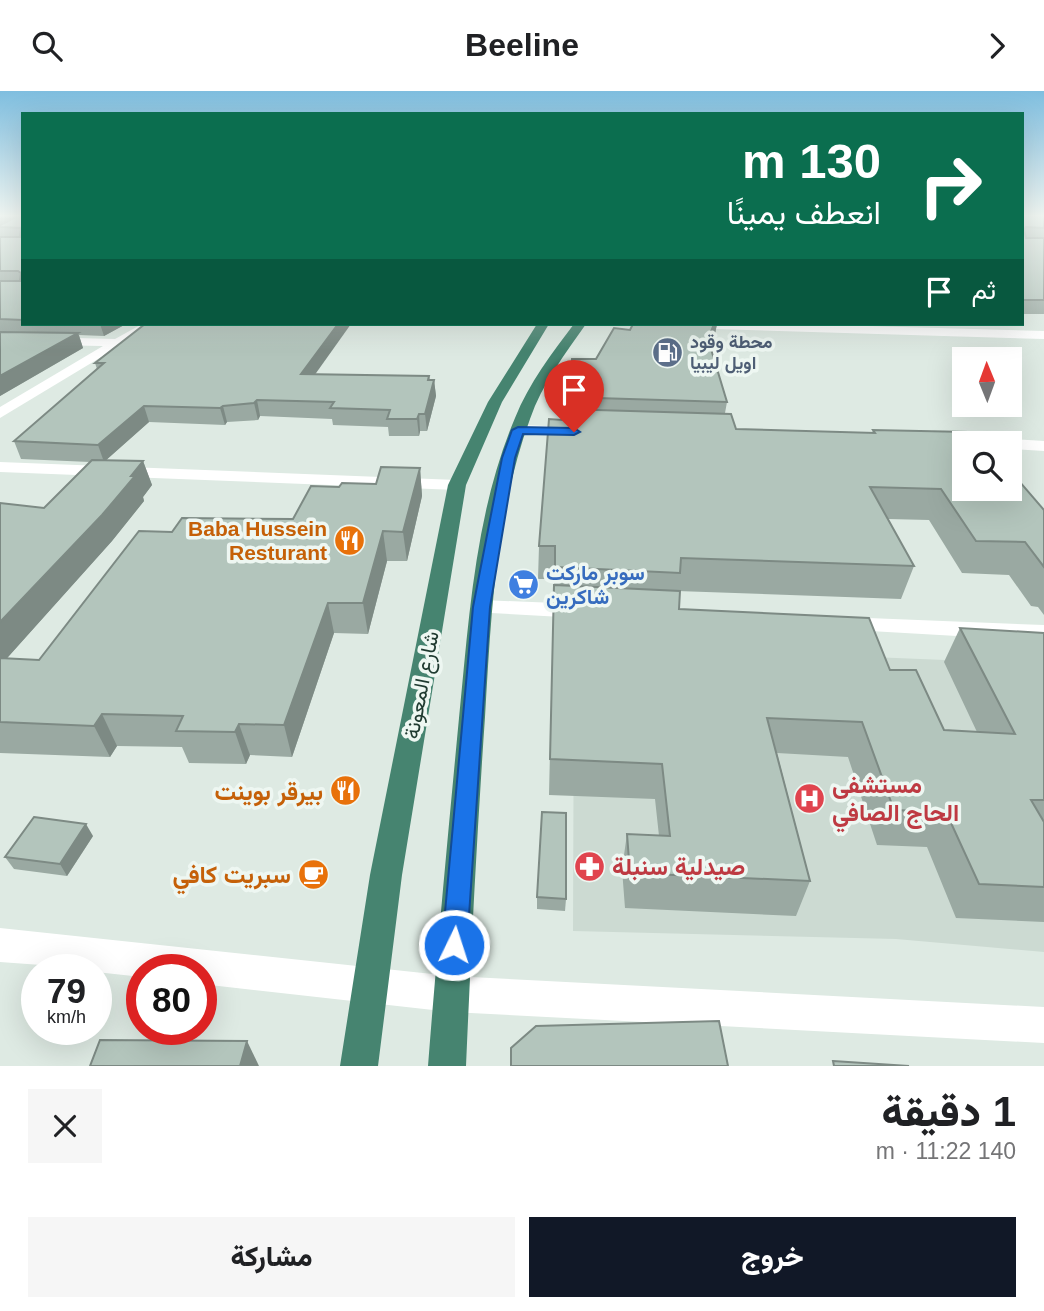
<!DOCTYPE html>
<html lang="ar">
<meta charset="utf-8">
<style>
body{margin:0;font-family:Arial,Vazirmatn,sans-serif;background:#f6f6f6;color:#202124;direction:rtl;height:100vh;display:flex;flex-direction:column;font-size:26px;white-space:nowrap}
*{box-sizing:border-box;margin:0}
p{font-size:23px;color:#757577}
.icon{flex:none;width:38px;height:38px;fill:none;stroke:currentColor;stroke-width:2;stroke-linecap:round;stroke-linejoin:round}
.map{position:relative;height:975px;overflow:hidden;direction:ltr}
.sheet{display:flex;flex-direction:column;background:#fff;flex:1}
.sheet>*{flex:none}
.hud{position:absolute;left:21px;top:21px;width:1003px;height:214px;border-radius:0px;box-shadow:0 7px 28px #0002;direction:rtl;background:#0b6e4f;color:#fff;overflow:hidden}
.needle{width:46px;rotate:359deg}
.fabs{position:absolute;left:952px;top:256px;display:grid;gap:14px}
.fabs a{display:grid;place-items:center;width:70px;height:70px;border-radius:0px;background:#fff;box-shadow:0 7px 28px #0002;font-size:35px}
.speed{position:absolute;left:21px;top:863px;display:flex;gap:14px;font-size:35px;font-weight:700;text-align:center}
.speed>*{display:grid;place-content:center;width:91px;height:91px;border-radius:50%;background:#fff;box-shadow:0 7px 28px #0002;line-height:1}
.speed small{font-size:18px;font-weight:400}
.speed .limit{border:10px solid #d22;background:#fff;color:#111}
.pin{position:absolute;display:grid;place-items:center;width:60px;height:60px;color:#fff;margin:-72px -30px;border-radius:50% 50% 50% 0;rotate:-45deg;box-shadow:0 0 7px #0007}
.pin .icon{rotate:45deg}
.me{position:absolute;width:77px;margin:-38px;rotate:4deg;stroke-linejoin:round;filter:drop-shadow(0 0 5px #0008)}
.turn{display:flex;align-items:center;gap:24px;height:147px;padding:0 28px;font-size:32px}
.turn .icon{width:91px;height:91px;stroke-width:2.5}
.turn b{display:block;font-size:49px;line-height:60px}
.then{display:flex;align-items:center;height:66px;padding:0 28px;background:#0003;gap:14px;font-size:26px}
.round{display:grid;place-items:center;flex:none;width:74px;height:74px;border-radius:0px;background:#f6f6f6}
.head{display:flex;align-items:center;justify-content:space-between;height:119px;padding:0 28px}
h1{font-size:42px;font-weight:800;line-height:52px}
.cta{display:flex;gap:14px;margin-top:auto;padding:14px 28px}
.cta a{flex:1;height:80px;border-radius:0px;background:#111827;color:#fff;font-size:28px;font-weight:800;line-height:80px;text-align:center}
.cta a+a{background:#f6f6f6;color:#202124}
header{display:flex;justify-content:space-between;align-items:center;height:91px;padding:0 28px;background:#fff;font-size:32px;font-weight:800}
.map>svg:first-child{display:block}
.built{fill:#ccdad2}
.lines{fill:none;stroke-linecap:round;stroke-linejoin:round}
.minor{fill:#fff;fill-rule:evenodd}
.trunk{fill:#468470;fill-rule:evenodd}
.wall{fill:#9aa9a2}
.shaded-wall{fill:#7d8a84}
.building{fill:#b3c5bc;stroke:#7d8a84;stroke-width:2}
.route{fill:#1a73e8;stroke:#114b97;stroke-width:2}
.labels{text-anchor:middle;dominant-baseline:central;stroke-width:7;stroke-linejoin:round;paint-order:stroke}
.far-service-label{font-size:18px;font-weight:bold;fill:#4e5e75;stroke:#eef7f2;text-anchor:start}
.food-label{font-size:21px;font-weight:bold;fill:#c56008;stroke:#eef7f2;text-anchor:end}
.shop-label{font-size:21px;font-weight:bold;fill:#366cbe;stroke:#eef7f2;text-anchor:start}
.street-label{font-size:21px;fill:#1f3a30;stroke:#eef7f2}
.near-health-label{font-size:24px;font-weight:bold;fill:#be3a42;stroke:#eef7f2;text-anchor:start}
.near-food-label{font-size:24px;font-weight:bold;fill:#c56008;stroke:#eef7f2;text-anchor:end}
</style>
<header><svg class="icon" aria-label="forward" viewBox="0 0 24 24"><path d="M9 5l7 7-7 7"/></svg>Beeline<svg class="icon" aria-label="search" viewBox="0 0 24 24"><circle cx="10" cy="10" r="6"/><path d="M15 15l6 6"/></svg></header>
<div class="map">
<svg width="1044" height="975" viewBox="0 0 1044 975">
<rect width="100%" height="100%" fill="#deeae3"/>
<!-- built -->
<polygon class="built" points="574,554 1044,573 1044,861 896,848 573,840"/>
<g class="lines">
<!-- minor -->
<g class="minor">
<polygon points="142,233 156,233 0,327 0,316 103,255 0,253 0,245 115,248"/>
<polygon points="674,233 795,233 1044,240 1044,248 680,237"/>
<polygon points="518,334 574,336 582,341 574,346 512,342 510,339 512,336"/>
<polygon points="1010,348 1044,350 1044,360 1010,358 1010,352 1003,352"/>
<polygon points="0,371 457,389 466,394 457,399 0,381"/>
<polygon points="481,509 580,513 588,515 591,520 588,525 580,527 473,521 470,516 473,511"/>
<polygon points="843,526 1044,534 1044,550 835,538 832,533 835,528"/>
<polygon points="0,837 451,885 1044,916 1044,952 451,921 201,893 201,878 142,878 142,886 96,881 96,878 0,871"/>
</g>
<!-- trunk -->
<g class="trunk">
<polygon points="537,233 549,233 502,311 466,394 402,784 378,975 340,975 370,784 448,394 488,311"/>
<path d="M574,233H586C565,263 542,293 530,328C495,423 491,527 485,626C477,742 471,859 466,975H428C437,859 448,743 459,627C469,527 475,421 515,327C529,292 552,262 574,233Z"/>
</g>
</g>
<!-- wall -->
<g class="wall">
<polygon points="0,124 23,124 23,233 126,233 104,245 79,244 83,257 0,305"/>
<rect x="1022" y="124" width="22" height="99"/>
<polygon points="633,233 717,233 715,243 711,256 727,311 725,322 736,338 872,342 873,339 964,352 1044,419 1044,524 1038,516 1031,515 1009,484 962,482 929,429 888,428 914,475 901,508 677,500 679,518 890,579 944,639 977,641 944,571 960,537 1044,542 1044,831 956,827 927,756 877,754 848,666 777,662 810,790 796,825 625,817 622,778 627,743 659,745 655,708 549,704 554,488 538,488 539,455 562,329 565,281 571,281 596,268 630,239"/>
<polygon points="95,272 315,284 429,285 430,289 434,289 436,305 427,340 420,340 419,345 389,345 388,336 333,334 332,328 260,325 258,329 227,331 225,334 149,331 106,369 143,370 152,394 143,406 144,410 112,450 7,567 39,569 172,441 293,428 339,396 376,393 420,377 422,405 407,470 387,470 368,543 334,542 292,666 250,664 246,673 189,672 182,656 117,655 110,666 0,662 0,412 44,417 90,371 21,368 14,350 97,278"/>
<polygon points="93,745 67,785 14,778 5,766"/>
<polygon points="537,806 566,808 565,820 537,818"/>
</g>
<!-- shaded-wall -->
<g class="shaded-wall">
<polygon points="0,124 23,124 0,135"/>
<polygon points="100,233 126,233 104,245"/>
<polygon points="338,233 351,233 304,299 301,283"/>
<polygon points="714,233 717,233 715,243 705,272 708,248"/>
<polygon points="78,242 83,257 0,305 0,285"/>
<polygon points="434,289 436,305 427,340 425,323"/>
<polygon points="257,309 260,325 258,329 254,312"/>
<polygon points="144,315 149,331 104,371 98,354"/>
<polygon points="223,315 227,331 225,334 220,317"/>
<polygon points="419,323 420,340 419,345 417,328"/>
<polygon points="143,370 152,394 143,406 144,410 112,450 0,575 0,531"/>
<polygon points="420,377 422,405 407,470 403,441"/>
<polygon points="383,440 387,470 368,543 363,512"/>
<polygon points="328,512 334,542 292,666 284,634"/>
<polygon points="102,623 117,655 110,666 94,635"/>
<polygon points="239,633 250,664 246,673 235,641"/>
<polygon points="86,733 93,745 67,785 60,773"/>
<polygon points="247,950 259,975 240,975"/>
</g>
<!-- building -->
<g class="building">
<polygon points="20,124 23,124 23,229 0,228 0,190 20,190 21,182 18,180 0,180 0,146 20,146 21,137 0,136 0,134"/>
<polygon points="1022,124 1044,124 1044,137 1026,136 1024,138 1026,147 1044,147 1044,209 1022,209"/>
<polygon points="145,233 338,233 301,283 429,285 428,289 434,289 425,323 419,323 417,328 387,328 390,319 330,317 334,311 257,309 254,312 223,315 220,317 144,315 98,354 14,350 104,272 95,272"/>
<polygon points="633,233 714,233 708,248 727,311 564,306 565,281 571,281 572,268 596,268 614,237 630,239"/>
<polygon points="0,241 78,242 0,285"/>
<polygon points="563,318 731,323 736,338 875,342 873,339 968,341 977,352 964,352 964,397 1010,397 1010,383 1013,383 1044,419 1044,476 1025,451 976,450 941,398 870,396 914,475 681,467 680,482 555,476 555,455 539,455 549,328 562,329"/>
<polygon points="92,369 143,370 131,385 135,385 102,424 0,531 0,412 44,417"/>
<polygon points="381,376 420,377 403,441 383,440 363,512 328,512 284,634 239,633 235,641 176,640 183,625 102,623 94,635 0,631 0,567 39,569 139,440 172,441 182,427 293,428 311,395 339,396 342,392 376,393"/>
<polygon points="554,494 680,500 679,518 869,527 890,579 916,579 944,639 1015,643 960,537 1044,542 1044,709 1031,709 1044,731 1044,796 979,793 946,721 894,719 862,631 767,627 810,790 630,782 627,743 670,745 662,673 550,668"/>
<polygon points="542,721 566,722 566,808 537,806"/>
<polygon points="34,726 86,733 60,773 5,766"/>
<polygon points="719,930 728,975 511,975 511,957 536,935"/>
<polygon points="100,949 247,950 240,975 90,975"/>
<polygon points="833,970 909,975 834,975"/>
</g>
<!-- sky -->
<linearGradient id="sky" x2="0" y2="1"><stop stop-color="#7fbedf"/><stop offset="0.48" stop-color="#f0f6f2"/><stop offset="1" stop-color="#f0f6f2" stop-opacity="0"/></linearGradient>
<rect width="1044" height="260" fill="url(#sky)"/>
<!-- route -->
<polygon class="route" points="518,336 574,337 580,341 574,344 523,343 515,367 490,516 467,854 463,863 454,867 445,863 442,854 473,516 502,367 512,339"/>
<!-- icons -->
<defs>
<symbol id="fuel-disc" viewBox="-11 -11 22 22"><circle r="9.5" fill="#5c6f8a" stroke="#eef7f2"/><path d="M-5.5-6h7V0h2V4h1.3V-2.5L3-4.5l.8-.8L6-3V5H2.5V1h-1V6h-7ZM-4.2-4.7v3.2H.2V-4.7Z" fill="#fff"/></symbol>
<symbol id="restaurant-disc" viewBox="-11 -11 22 22"><circle r="9.5" fill="#e8710a" stroke="#eef7f2"/><path d="M-5-6h1v4h1v-4h1v4h1v-4h1v5L-1.5 .5V6h-2V.5L-5-1ZM5-6V6H3V1.5H1.5Q1.5-4 5-6Z" fill="#fff"/></symbol>
<symbol id="supermarket-disc" viewBox="-11 -11 22 22"><circle r="9.5" fill="#3f7fe0" stroke="#eef7f2"/><path d="M-6-5.5h2.5l.6 2H6L4.5 2H-2.5L-4.4-4H-6ZM-1.5 3.2a1.3 1.3 0 1 0 .1 0ZM3 3.2a1.3 1.3 0 1 0 .1 0Z" fill="#fff"/></symbol>
<symbol id="hospital-disc" viewBox="-11 -11 22 22"><circle r="9.5" fill="#e0444e" stroke="#eef7f2"/><path d="M-5-5h3v3.5h4V-5h3V5h-3V1.5h-4V5h-3Z" fill="#fff"/></symbol>
<symbol id="pharmacy-disc" viewBox="-11 -11 22 22"><circle r="9.5" fill="#e0444e" stroke="#eef7f2"/><path d="M-2-6h4v4h4v4h-4v4h-4v-4h-4v-4h4Z" fill="#fff"/></symbol>
<symbol id="cafe-disc" viewBox="-11 -11 22 22"><circle r="9.5" fill="#e8710a" stroke="#eef7f2"/><path d="M-5.5-4.5H6V0H3Q3 3.5 0 3.5H-2.5Q-5.5 3.5-5.5 0ZM3-3.2v2h1.7v-2ZM-6 4.5H4V6H-6Z" fill="#fff"/></symbol>
</defs>
<g fill-rule="evenodd">
<use href="#fuel-disc" x="650" y="244" width="35" height="35"/>
<use href="#restaurant-disc" x="332" y="432" width="35" height="35"/>
<use href="#supermarket-disc" x="506" y="476" width="35" height="35"/>
<use href="#restaurant-disc" x="328" y="682" width="35" height="35"/>
<use href="#hospital-disc" x="792" y="690" width="35" height="35"/>
<use href="#pharmacy-disc" x="572" y="758" width="35" height="35"/>
<use href="#cafe-disc" x="296" y="766" width="35" height="35"/>
</g>
<g class="labels">
<!-- far-service labels -->
<g class="far-service-label">
<text x="690" y="251">محطة وقود<tspan x="690" dy="21">اويل ليبيا</tspan></text>
</g>
<!-- food labels -->
<g class="food-label">
<text x="327" y="437">Baba Hussein<tspan x="327" dy="24">Resturant</tspan></text>
</g>
<!-- shop labels -->
<g class="shop-label">
<text x="546" y="481">سوبر ماركت<tspan x="546" dy="24">شاكرين</tspan></text>
</g>
<!-- street labels -->
<g class="street-label">
<text transform="translate(421 594) rotate(-79)">شارع المعونة</text>
</g>
<!-- near-health labels -->
<g class="near-health-label">
<text x="832" y="693">مستشفى<tspan x="832" dy="28">الحاج الصافي</tspan></text>
<text x="612" y="775">صيدلية سنبلة</text>
</g>
<!-- near-food labels -->
<g class="near-food-label">
<text x="323" y="700">بيرقر بوينت</text>
<text x="291" y="783">سبريت كافي</text>
</g>
</g>
</svg>
<div class="fabs">
<a><svg class="needle" viewBox="-14 -14 28 28"><path d="M0-13l5 13h-10z" fill="#e53935"/><path d="M0 13l5-13h-10z" fill="#757577"/></svg></a>
<a><svg class="icon" aria-label="search" viewBox="0 0 24 24"><circle cx="10" cy="10" r="6"/><path d="M15 15l6 6"/></svg></a>
</div>
<div class="speed"><div>79<small>km/h</small></div><div class="limit">80</div></div>
<div class="pin" style="left:574px;top:341px;background:#d93025"><svg class="icon" aria-label="arrive" viewBox="0 0 24 24"><path d="M6 21V4h12l-3 4 3 4H6"/></svg></div>
<svg class="me" style="left:454px;top:854px" viewBox="-20 -20 40 40"><circle r="17" fill="#1a73e8" stroke="#fff" stroke-width="3"/><path d="M0-11L8 9 0 5-8 9z" fill="#fff"/></svg>
<div class="hud">
<div class="turn"><svg class="icon" aria-label="right" viewBox="0 0 24 24"><path d="M7 20v-9h11M14 6l5 5-5 5"/></svg><div><b>130 m</b>انعطف يمينًا</div></div>
<div class="then">ثم<svg class="icon" aria-label="arrive" viewBox="0 0 24 24"><path d="M6 21V4h12l-3 4 3 4H6"/></svg></div>
</div>
</div>
<section class="sheet">
<div class="head"><div><h1>1 دقيقة</h1><p>140 m · 11:22</p></div><a class="round"><svg class="icon" aria-label="close" viewBox="0 0 24 24"><path d="M6 6l12 12M18 6L6 18"/></svg></a></div>
<div class="cta"><a>خروج</a><a>مشاركة</a></div>
</section>
